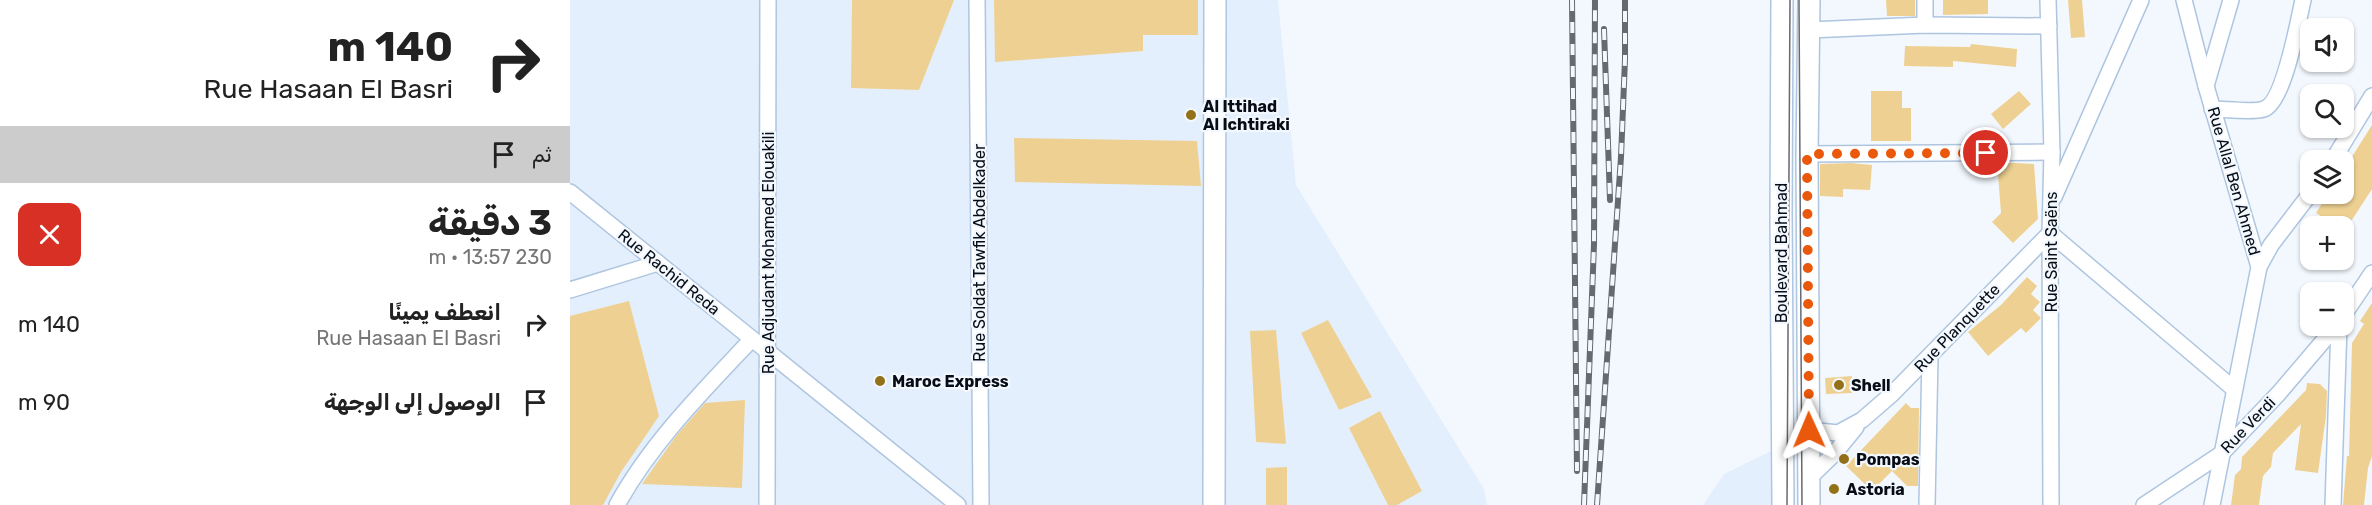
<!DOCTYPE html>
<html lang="ar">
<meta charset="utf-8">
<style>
body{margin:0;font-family:Rubik,Cairo,sans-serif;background:#f2f2f2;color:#222;direction:rtl;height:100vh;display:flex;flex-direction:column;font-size:22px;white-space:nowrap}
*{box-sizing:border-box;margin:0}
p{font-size:20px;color:#767676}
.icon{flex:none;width:33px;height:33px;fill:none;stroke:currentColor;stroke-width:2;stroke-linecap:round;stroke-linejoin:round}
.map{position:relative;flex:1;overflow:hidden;direction:ltr}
.panel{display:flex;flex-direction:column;background:#fff;width:570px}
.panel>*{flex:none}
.hud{background:#fff;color:#222;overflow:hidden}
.tools{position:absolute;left:1730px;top:18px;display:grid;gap:12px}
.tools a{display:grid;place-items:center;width:54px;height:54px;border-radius:12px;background:#fff;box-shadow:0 2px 4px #0004;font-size:30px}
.pin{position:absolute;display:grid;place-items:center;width:51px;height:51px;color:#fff;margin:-26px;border:3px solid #fff;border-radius:50%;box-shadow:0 2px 6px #0007}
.me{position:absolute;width:66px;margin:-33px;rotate:359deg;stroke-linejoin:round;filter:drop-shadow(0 0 4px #0008)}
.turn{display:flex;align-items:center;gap:21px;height:126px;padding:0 18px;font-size:27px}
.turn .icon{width:78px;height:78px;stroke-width:2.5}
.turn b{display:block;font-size:42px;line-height:51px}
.then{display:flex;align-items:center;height:57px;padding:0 18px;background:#0003;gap:12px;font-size:22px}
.round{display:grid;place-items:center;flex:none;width:63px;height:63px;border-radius:12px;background:#f2f2f2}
.headline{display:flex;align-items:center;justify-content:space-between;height:102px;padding:0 18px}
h1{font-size:36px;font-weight:700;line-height:45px}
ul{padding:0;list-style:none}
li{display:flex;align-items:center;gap:18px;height:78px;padding:0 18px}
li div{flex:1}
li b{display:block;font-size:22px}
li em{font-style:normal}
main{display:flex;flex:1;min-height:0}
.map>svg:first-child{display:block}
.built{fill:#e4effd}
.building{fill:#eed192}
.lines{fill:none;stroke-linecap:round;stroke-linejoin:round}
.street-casing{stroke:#aec5e0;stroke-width:18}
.secondary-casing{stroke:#aec5e0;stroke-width:24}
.street{stroke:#fff;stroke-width:15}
.secondary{stroke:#fff;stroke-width:21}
.tram{stroke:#646a72;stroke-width:1.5}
.rail-casing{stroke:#646a72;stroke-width:6}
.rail{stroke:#f3f8fe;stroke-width:4;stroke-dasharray:11;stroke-linecap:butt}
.route{stroke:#ea580c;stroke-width:10;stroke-dasharray:0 18}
.poi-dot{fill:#937118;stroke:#f3f8fe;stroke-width:2}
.labels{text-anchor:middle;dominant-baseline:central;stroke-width:4.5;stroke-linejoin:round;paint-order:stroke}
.poi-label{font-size:16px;font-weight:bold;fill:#060d16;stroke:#f3f8fe;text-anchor:start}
.street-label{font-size:16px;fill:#060d16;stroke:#f3f8fe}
</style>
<main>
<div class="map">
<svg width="1802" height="505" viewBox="0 0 1802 505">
<rect width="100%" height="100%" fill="#f3f8fe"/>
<!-- built -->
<g class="built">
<polygon points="0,0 708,0 726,185 914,489 917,505 0,505"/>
<polygon points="1203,450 1201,505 1133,505 1154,474"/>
</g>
<!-- building -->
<g class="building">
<polygon points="282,0 384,0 349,90 281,88"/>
<polygon points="424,0 628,0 628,35 573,35 573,51 425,62"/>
<polygon points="1316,0 1345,0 1345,16 1317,16"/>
<polygon points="1373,0 1418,0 1418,14 1373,15"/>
<polygon points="1498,0 1512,0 1515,37 1501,38"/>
<polygon points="1401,44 1447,49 1446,67 1383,61 1383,67 1334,66 1335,46 1400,47"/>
<polygon points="1301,91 1332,91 1332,108 1341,108 1341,141 1301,141"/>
<polygon points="1449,91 1461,104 1433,129 1421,114"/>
<polygon points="1802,125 1802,189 1778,226 1761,226 1754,222 1756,219 1746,213 1758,194 1773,194 1773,171"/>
<polygon points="444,138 627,141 631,186 445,182"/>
<polygon points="1427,162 1464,164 1468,219 1443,243 1422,222 1431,213"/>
<polygon points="1281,163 1302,165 1300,190 1273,189 1273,197 1250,196 1250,164"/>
<polygon points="1457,277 1467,286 1461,294 1470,302 1463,310 1471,318 1456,333 1451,328 1418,356 1398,332 1431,305"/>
<polygon points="59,301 89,416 51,472 33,505 0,505 0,316"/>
<polygon points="1802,303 1802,456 1798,468 1794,505 1773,505 1777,456 1779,456 1782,343 1794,324 1790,321"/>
<polygon points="758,320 802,397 769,410 731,333"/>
<polygon points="706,330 716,444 686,442 680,331"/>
<polygon points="1282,376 1282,393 1256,394 1255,378"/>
<polygon points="1737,383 1750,384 1757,391 1756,416 1748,473 1725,470 1731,424 1703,453 1701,467 1693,476 1689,505 1661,505 1665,475 1671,469 1672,457 1736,390"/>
<polygon points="175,400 172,488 72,484 106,436 135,403"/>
<polygon points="1336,403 1341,408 1349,408 1348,486 1337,486 1322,471 1302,491 1276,466"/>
<polygon points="810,411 852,491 827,505 818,505 779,428"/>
<polygon points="717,467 717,505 696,505 696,468"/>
</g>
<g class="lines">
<defs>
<g id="street">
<polyline points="407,0 411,505"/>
<polyline points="1478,0 1482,152 1480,233 1481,505"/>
<polyline points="1614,0 1636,86 1689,267 1642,505"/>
<polyline points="1355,25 1355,0"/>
<polyline points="1239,30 1355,25 1479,26"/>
<polyline points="1636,86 1661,0"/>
<path d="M1642,109C1656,109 1682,113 1694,109C1714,102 1728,22 1733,0"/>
<polyline points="1237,154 1482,152"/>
<polyline points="1763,160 1802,96"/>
<polyline points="0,192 388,505"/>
<polyline points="1484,197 1571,0"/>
<polyline points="1480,233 1664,389"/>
<polyline points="1689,267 1701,245 1740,194"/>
<polyline points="0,290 88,263"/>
<polyline points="1773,316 1802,273"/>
<polyline points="1239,430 1268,433 1292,420 1322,394 1480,233"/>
<polyline points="1239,478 1264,454 1286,427"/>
<path d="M47,505C81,443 133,391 182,339"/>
<polyline points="197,505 198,0"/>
<polyline points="1357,505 1360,356"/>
<polyline points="1574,505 1651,454 1709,393 1766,326"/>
<polyline points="1763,505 1769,326"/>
</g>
<g id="secondary">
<polyline points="1212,0 1211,214 1213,505"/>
<polyline points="1239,0 1237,154 1239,505"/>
<polyline points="644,505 645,0"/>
</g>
</defs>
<!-- street casing -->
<use href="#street" class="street-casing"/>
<!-- secondary casing -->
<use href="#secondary" class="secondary-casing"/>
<!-- street -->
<use href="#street" class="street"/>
<!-- secondary -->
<use href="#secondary" class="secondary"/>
<!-- tram -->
<g class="tram">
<polyline points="1229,0 1232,505"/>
<polyline points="1217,505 1220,0"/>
</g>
<defs>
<g id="rail">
<polyline points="1002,0 1007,471"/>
<polyline points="1034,29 1040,200"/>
<polyline points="1014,505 1024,244 1025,0"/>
<polyline points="1027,505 1051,157 1055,59 1055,0"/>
</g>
</defs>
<!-- rail casing -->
<use href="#rail" class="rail-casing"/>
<!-- rail -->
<use href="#rail" class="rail"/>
</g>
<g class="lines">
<!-- route -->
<polyline class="route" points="1239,430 1237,154 1416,153"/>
</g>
<!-- markers -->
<g class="poi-dot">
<circle cx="621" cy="115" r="6"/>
<circle cx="310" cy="381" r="6"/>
<circle cx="1269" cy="385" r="6"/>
<circle cx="1274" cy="459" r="6"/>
<circle cx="1264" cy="489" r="6"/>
</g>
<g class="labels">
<!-- poi labels -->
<g class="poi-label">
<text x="633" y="106">Al Ittihad<tspan x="633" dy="18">Al Ichtiraki</tspan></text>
<text x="322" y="381">Maroc Express</text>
<text x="1281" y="385">Shell</text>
<text x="1286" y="459">Pompas</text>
<text x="1276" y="489">Astoria</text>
</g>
<!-- street labels -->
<g class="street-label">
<text transform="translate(1664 181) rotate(74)">Rue Allal Ben Ahmed</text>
<text transform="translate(1481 252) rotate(-90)">Rue Saint Saëns</text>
<text transform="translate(198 253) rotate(-90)">Rue Adjudant Mohamed Elouakili</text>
<text transform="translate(409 253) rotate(-90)">Rue Soldat Tawfik Abdelkader</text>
<text transform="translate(1211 253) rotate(-90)">Boulevard Bahmad</text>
<text transform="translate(99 272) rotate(39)">Rue Rachid Reda</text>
<text transform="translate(1387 328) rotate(-46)">Rue Planquette</text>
<text transform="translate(1678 425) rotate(-46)">Rue Verdi</text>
</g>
</g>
</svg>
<div class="tools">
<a><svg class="icon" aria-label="sound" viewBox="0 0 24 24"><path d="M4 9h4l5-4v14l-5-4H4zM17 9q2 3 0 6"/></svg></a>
<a><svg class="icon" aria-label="search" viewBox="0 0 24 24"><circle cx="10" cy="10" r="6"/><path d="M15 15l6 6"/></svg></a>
<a><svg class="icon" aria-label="layers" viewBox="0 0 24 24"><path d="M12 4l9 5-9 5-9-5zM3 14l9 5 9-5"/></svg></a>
<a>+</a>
<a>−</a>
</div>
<div class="pin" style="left:1416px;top:153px;background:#d93025"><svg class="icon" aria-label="arrive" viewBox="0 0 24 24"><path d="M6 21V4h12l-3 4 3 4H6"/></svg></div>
<svg class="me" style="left:1239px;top:430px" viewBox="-20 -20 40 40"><path d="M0-17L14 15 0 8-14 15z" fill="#ea580c" stroke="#fff" stroke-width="4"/></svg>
</div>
<section class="panel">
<div class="hud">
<div class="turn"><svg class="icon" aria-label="right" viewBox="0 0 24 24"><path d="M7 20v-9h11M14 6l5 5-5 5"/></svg><div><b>140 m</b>Rue Hasaan El Basri</div></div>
<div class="then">ثم<svg class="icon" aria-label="arrive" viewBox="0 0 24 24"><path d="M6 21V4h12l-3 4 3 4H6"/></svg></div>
</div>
<div class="headline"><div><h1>3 دقيقة</h1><p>230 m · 13:57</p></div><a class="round" style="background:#d93025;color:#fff"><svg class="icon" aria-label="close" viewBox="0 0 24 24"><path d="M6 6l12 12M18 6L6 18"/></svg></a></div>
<ul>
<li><svg class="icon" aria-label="right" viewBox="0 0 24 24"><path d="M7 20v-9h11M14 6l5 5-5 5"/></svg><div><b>انعطف يمينًا</b><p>Rue Hasaan El Basri</p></div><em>140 m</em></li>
<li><svg class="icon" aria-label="arrive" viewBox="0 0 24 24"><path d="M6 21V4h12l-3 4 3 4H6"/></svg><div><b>الوصول إلى الوجهة</b></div><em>90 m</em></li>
</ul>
</section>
</main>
